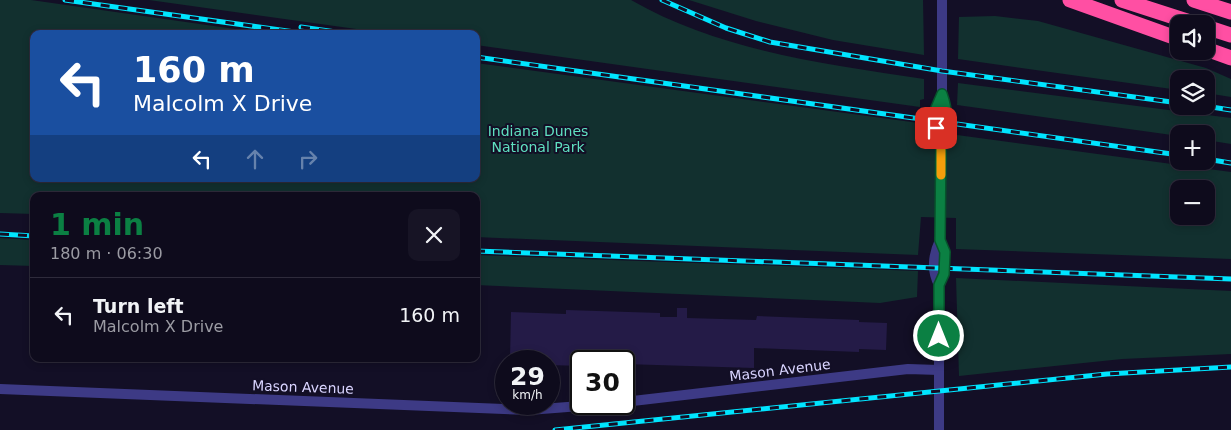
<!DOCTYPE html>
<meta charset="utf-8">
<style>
body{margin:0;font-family:"DejaVu Sans",sans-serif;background:#171425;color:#f1f3f6;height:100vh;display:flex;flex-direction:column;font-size:19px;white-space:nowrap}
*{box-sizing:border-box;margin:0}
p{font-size:16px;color:#9b9ba3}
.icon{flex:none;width:28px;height:28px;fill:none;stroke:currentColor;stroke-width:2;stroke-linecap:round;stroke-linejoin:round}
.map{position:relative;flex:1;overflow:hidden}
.sheet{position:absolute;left:30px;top:192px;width:450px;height:170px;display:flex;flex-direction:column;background:#0e0b1c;border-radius:10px;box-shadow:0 2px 8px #0003,0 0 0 1px #2e2b3b}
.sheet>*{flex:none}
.top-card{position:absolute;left:30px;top:30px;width:450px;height:152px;border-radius:10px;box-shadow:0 2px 8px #0003,0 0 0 1px #2e2b3b;background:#1a4fa0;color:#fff;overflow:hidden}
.tools{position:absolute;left:1170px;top:15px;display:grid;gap:10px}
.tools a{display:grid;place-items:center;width:45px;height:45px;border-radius:10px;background:#0e0b1c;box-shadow:0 2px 8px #0003,0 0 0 1px #2e2b3b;font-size:25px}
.speed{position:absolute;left:495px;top:350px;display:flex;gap:10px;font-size:25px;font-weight:700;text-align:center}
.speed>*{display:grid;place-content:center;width:65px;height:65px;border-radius:50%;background:#0e0b1c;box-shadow:0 2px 8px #0003,0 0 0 1px #2e2b3b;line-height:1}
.speed small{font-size:12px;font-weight:400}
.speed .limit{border:2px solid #111;border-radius:8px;background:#fff;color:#111}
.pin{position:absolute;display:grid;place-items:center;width:42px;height:42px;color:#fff;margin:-21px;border-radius:10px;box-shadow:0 2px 8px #0006}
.me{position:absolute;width:55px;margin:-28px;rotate:0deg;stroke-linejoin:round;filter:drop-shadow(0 0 4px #0008)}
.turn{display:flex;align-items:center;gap:18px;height:105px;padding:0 20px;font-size:22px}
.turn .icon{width:65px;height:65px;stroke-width:2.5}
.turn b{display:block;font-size:35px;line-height:42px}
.lanes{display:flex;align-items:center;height:48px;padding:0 20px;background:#0003;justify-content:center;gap:25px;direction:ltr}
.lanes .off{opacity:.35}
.round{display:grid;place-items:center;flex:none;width:52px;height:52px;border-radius:10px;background:#171425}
.headline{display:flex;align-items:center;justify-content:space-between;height:85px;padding:0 20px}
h1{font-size:30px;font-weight:800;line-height:38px;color:#0b8043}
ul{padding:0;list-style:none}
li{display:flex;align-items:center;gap:15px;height:75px;padding:0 20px;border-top:1px solid #2e2b3b}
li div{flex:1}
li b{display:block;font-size:19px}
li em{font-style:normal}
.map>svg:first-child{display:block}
.green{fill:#12302f;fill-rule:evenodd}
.building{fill:#241b47}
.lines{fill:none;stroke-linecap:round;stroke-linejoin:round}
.street{stroke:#3d3a85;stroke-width:10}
.highway{stroke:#ff4fa3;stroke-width:15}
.rail-casing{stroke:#00e5ff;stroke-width:5}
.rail{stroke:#130f26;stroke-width:3;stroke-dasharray:9;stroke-linecap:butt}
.route-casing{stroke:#07532c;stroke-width:12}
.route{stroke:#0b8043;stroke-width:9}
.slow{stroke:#f59e0b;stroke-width:9}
.labels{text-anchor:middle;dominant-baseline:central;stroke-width:4;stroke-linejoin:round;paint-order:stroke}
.park-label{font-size:14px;fill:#5fe0c0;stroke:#130f26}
.street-label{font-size:14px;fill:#d9d4ff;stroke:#130f26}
</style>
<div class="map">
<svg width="1231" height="430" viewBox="0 0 1231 430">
<rect width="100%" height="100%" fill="#130f26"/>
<!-- green -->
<g class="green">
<path d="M0,0H31L271,34H34V179H476V63L919,123L920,130L1231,172V259L956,249V218L921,217L918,255L476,237V196H34V214L0,213ZM1179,189H1206V216H1179Z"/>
<path d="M149,0H631C720,51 825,64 924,79V99L920,100V107L476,45V34H392Z"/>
<polygon points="689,0 923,0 924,55 833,40 756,21"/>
<polygon points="995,16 1038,21 1206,68 1231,79 1231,97 1206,93 1206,79 1179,79 1179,90 958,59 959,17"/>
<polygon points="958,83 1231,118 1231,144 1206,140 1206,134 1179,134 1179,136 957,105"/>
<polygon points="0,238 34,240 34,266 0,265"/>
<polygon points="476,255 918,271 917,297 880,303 476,285"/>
<polygon points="956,278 1231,291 1231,354 1122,359 959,376"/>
</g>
<!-- building -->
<polygon class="building" points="677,308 687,308 687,318 756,320 757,316 859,320 859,322 887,323 886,350 859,349 859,352 754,348 754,368 624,364 624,361 581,361 581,366 549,365 549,361 510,359 511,312 566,314 566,310 660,313 660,317 677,317"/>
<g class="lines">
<!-- street -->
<g class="street">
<path d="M941,141C934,124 935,111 942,94"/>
<path d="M939,285C931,270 933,255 940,240"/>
<polyline points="0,389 529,410 606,404"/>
<polyline points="624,402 908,369 939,370"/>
<path d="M939,430V285C947,270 946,255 940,240L941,141C948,124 948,111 942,94V0"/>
</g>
<!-- highway -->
<g class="highway">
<polyline points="1070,0 1179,39"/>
<polyline points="1122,0 1196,24"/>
<polyline points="1194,0 1231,12"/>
<polyline points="1206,27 1231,35"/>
<polyline points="1206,49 1231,58"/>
</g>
<defs>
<g id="rail">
<polyline points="65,0 309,34"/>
<polyline points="662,0 726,28 770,42 942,71 1179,103"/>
<polyline points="301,27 350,34"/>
<polyline points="476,57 1179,155"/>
<polyline points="1205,106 1231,110"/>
<polyline points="1206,159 1231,163"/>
<polyline points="0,234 34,236"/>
<polyline points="476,251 1231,279"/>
<polyline points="555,430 1107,374 1231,367"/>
</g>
</defs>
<!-- rail casing -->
<use href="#rail" class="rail-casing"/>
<!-- rail -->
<use href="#rail" class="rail"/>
</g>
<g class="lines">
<defs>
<path id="route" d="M936,128V108L942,94C948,111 948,124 941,141L940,240L945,252L944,274L939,285V336"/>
</defs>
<!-- route casing -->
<use href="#route" class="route-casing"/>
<!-- route -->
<use href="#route" class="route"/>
<!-- slow -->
<polyline class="slow" points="941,175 941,141 947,128 947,120"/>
</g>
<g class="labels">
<!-- park labels -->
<g class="park-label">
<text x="538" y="131">Indiana Dunes<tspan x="538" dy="16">National Park</tspan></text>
</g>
<!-- street labels -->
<g class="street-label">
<text transform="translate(780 370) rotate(-7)">Mason Avenue</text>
<text transform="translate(303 387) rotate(2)">Mason Avenue</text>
</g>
</g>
</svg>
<div class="tools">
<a><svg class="icon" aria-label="sound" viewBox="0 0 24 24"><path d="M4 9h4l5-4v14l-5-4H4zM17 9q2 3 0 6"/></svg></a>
<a><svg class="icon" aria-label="layers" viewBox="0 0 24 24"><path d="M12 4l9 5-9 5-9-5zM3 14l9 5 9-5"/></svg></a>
<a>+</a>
<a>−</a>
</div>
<div class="speed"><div>29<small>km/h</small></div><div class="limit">30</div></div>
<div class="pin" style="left:936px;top:128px;background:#d93025"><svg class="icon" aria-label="arrive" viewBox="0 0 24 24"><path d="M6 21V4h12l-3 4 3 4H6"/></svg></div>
<svg class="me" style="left:939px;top:336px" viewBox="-20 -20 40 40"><circle r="17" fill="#0b8043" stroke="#fff" stroke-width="3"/><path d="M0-11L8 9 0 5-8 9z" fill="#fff"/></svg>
<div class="top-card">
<div class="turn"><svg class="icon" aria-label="left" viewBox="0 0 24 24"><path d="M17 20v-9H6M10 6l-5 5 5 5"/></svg><div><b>160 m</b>Malcolm X Drive</div></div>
<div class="lanes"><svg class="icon" aria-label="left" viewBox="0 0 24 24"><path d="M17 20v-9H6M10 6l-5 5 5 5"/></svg><svg class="icon off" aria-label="ahead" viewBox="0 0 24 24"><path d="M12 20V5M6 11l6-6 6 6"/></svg><svg class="icon off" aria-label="right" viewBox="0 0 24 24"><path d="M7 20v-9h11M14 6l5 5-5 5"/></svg></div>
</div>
<section class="sheet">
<div class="headline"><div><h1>1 min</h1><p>180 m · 06:30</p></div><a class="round"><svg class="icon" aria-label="close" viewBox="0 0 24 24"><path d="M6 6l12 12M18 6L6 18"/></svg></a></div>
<ul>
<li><svg class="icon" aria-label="left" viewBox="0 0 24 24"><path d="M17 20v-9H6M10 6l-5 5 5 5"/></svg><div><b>Turn left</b><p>Malcolm X Drive</p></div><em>160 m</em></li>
</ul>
</section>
</div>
